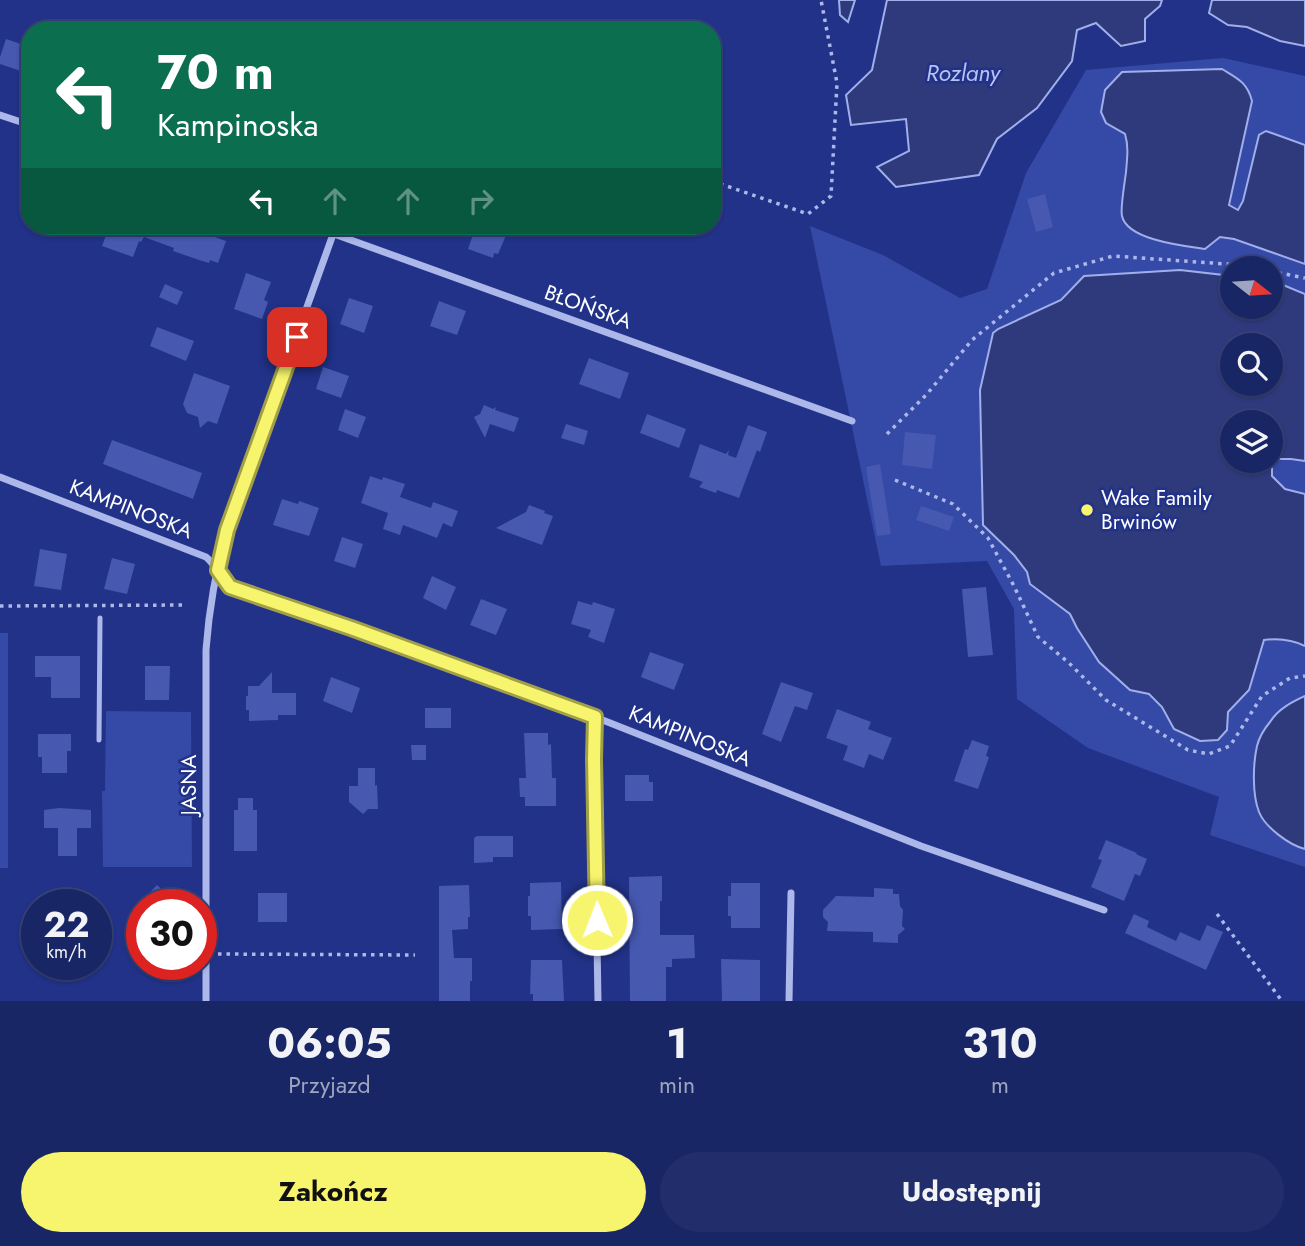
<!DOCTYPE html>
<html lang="pl">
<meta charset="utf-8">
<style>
body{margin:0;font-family:Jost,sans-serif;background:#222e6c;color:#f1f3f6;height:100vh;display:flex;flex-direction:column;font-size:26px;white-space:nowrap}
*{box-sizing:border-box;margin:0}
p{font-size:23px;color:#9fa5bf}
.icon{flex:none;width:38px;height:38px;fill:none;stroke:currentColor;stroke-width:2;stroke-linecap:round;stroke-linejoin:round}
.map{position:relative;height:1001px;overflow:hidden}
.sheet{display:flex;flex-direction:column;background:#192666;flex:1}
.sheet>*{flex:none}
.hud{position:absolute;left:21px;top:21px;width:700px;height:214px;border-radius:28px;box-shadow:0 2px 5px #0004,0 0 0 2px #37437a;background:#0b6e4f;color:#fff;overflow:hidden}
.needle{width:46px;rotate:107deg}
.controls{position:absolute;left:1220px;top:256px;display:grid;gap:14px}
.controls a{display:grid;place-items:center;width:63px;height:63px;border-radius:50%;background:#192666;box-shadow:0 2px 5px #0004,0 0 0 2px #37437a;font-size:35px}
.speed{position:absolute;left:21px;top:889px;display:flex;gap:14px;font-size:35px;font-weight:700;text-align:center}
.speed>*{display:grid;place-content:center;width:91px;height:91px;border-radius:50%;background:#192666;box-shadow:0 2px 5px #0004,0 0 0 2px #37437a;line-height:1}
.speed small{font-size:18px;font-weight:400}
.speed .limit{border:10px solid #d22;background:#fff;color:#111}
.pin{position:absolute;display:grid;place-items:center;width:60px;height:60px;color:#fff;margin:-30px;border-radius:14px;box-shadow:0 4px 10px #0006}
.me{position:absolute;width:77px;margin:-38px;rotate:359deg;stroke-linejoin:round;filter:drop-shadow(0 0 5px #0008)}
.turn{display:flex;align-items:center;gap:24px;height:147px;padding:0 21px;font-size:32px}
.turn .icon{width:91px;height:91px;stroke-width:2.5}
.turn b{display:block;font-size:49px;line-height:60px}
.lanes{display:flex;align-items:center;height:66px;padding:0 21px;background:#0003;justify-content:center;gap:35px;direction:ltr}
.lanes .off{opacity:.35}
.eta{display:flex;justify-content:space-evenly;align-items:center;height:119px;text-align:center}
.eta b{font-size:42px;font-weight:700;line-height:49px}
.action{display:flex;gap:14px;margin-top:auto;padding:14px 21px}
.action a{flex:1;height:80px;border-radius:42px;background:#f7f46d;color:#111;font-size:28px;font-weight:700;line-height:80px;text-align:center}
.action a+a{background:#222e6c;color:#f1f3f6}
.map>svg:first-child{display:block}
.green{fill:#3549a6;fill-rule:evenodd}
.water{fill:#2e3a7b;stroke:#a0afeb;stroke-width:2;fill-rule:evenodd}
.building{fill:#4658af}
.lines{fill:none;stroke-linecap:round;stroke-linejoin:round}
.path{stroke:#acb7ea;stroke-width:3.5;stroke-dasharray:3.5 5;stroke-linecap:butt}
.lane{stroke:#acb7ea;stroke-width:5}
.street{stroke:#acb7ea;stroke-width:7}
.route-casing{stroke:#a19f47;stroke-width:18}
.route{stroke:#f7f46d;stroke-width:12}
.poi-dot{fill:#f7f46d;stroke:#213288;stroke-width:2.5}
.labels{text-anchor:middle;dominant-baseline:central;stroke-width:5;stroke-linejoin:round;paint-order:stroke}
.street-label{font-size:21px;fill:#fff;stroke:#213288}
.poi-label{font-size:21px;fill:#fff;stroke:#213288;text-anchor:start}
.water-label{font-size:23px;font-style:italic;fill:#b8c3f2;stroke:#213288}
</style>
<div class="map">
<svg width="1305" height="1001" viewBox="0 0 1305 1001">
<rect width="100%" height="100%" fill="#213288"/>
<!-- green -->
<g class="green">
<path d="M1223,58L1305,76V867L1210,835L1219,797L1088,748L1017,699L1014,609L987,561L881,566L810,226L883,255L960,298L987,289L1026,173L1086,70ZM1232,268H1270V306H1232ZM1232,345H1270V383H1232ZM1232,422H1270V460H1232Z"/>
<rect x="0" y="633" width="8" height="235"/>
<polygon points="106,711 191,712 192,867 103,867 102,791 105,791"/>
</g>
<!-- water -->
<g class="water">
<polygon points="839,0 855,0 848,22 840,15"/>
<polygon points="887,0 1162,0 1160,6 1145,19 1145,41 1121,46 1096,23 1077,30 1072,61 1037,108 997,139 979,175 896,187 877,167 909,151 906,119 851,125 846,95 872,70"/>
<polygon points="1212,0 1305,0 1305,46 1280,41 1247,27 1228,25 1209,13"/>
<path d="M1222,69C1238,79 1247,82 1252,101L1229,205L1238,210L1243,201L1259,135L1266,131L1305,145V264L1234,239L1220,237L1205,249C1184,246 1127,240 1122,216C1120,209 1125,181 1126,172C1127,159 1129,147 1125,134L1106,123L1101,112L1105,90L1122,72Z"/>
<path d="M1180,270L1232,276V306H1270L1271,280L1305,294V461L1291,459H1275L1272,467V476L1285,489L1305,494V646C1291,639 1279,638 1264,640L1249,690L1228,712L1227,730L1218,740L1200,741L1174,729L1162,707L1149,694L1130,690L1099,662L1077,628L1070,614L1030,584L1027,572L1014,555L983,525L980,390L993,333L998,329L1061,300L1084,276ZM1232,345H1270V383H1232ZM1232,422H1270V460H1232Z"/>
<path d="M1305,696V849C1289,845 1265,827 1259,812C1252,794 1253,764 1257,746C1259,738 1265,728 1270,722C1278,709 1292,702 1305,696Z"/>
</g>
<!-- building -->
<g class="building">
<polygon points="6,39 30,47 30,55 24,72 0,64 0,57"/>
<polygon points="1045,194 1053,227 1036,232 1027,199"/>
<polygon points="102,226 184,226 226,241 218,263 210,260 209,263 199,260 173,251 174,248 144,237 141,242 139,241 133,257 102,246 108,230 114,232 102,227"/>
<polygon points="476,226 510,226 498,254 494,253 493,258 468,249"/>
<polygon points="246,273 271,282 264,300 268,302 262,319 234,309"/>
<polygon points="165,284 183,292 177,305 159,297"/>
<polygon points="349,298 373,306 364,333 340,324"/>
<polygon points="439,301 466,311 457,335 430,326"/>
<polygon points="157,327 194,341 186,361 150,346"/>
<polygon points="589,358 629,373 620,399 579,384"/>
<polygon points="323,367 349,376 341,398 316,389"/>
<polygon points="194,373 230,386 217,424 208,421 200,428 198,417 187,413 183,404"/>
<polygon points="484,405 493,409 496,407 495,410 519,418 514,432 490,424 485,438 474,417 480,414"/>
<polygon points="345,409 366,417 358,438 338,430"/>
<polygon points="647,414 686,429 679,448 640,433"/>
<polygon points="566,424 588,431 584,445 561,438"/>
<polygon points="748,425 767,432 760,452 757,450 739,498 717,490 716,493 699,487 703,482 689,477 700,444 726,454 729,450 728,455 736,458"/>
<polygon points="905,432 936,435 932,469 902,465"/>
<polygon points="112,440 202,473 193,499 103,464"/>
<polygon points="880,464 891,534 877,536 866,467"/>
<polygon points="370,476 382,480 383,477 405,484 400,497 431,508 433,502 458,511 452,527 443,523 437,538 403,525 400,535 383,529 388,513 361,503"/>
<polygon points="282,499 298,504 299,501 319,508 309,536 273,525"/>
<polygon points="529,505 545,511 544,513 553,516 542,545 496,528 526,512"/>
<polygon points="921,506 954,517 949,531 916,520"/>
<polygon points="342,537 363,544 355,568 334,561"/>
<polygon points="40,549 67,554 61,590 34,586"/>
<polygon points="112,558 135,564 127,594 104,589"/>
<polygon points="432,576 456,587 446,610 423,598"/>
<polygon points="986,587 993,655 968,657 962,589"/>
<polygon points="481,599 507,609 496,635 470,625"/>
<polygon points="578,601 592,605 593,602 615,609 604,643 588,637 591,630 571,624"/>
<polygon points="650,652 684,664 674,690 641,677"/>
<polygon points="35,656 80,656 80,698 51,698 51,677 35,677"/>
<polygon points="145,666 170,666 169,700 145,700"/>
<polygon points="272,672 272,693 296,693 296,715 278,715 278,720 249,721 249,710 246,710 246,696 248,696 248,686 259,686"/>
<polygon points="331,677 360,688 352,713 323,701"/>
<polygon points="781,682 813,693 807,710 795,706 781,742 762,734"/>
<rect x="425" y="708" width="26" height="20"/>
<polygon points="837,709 871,722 868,729 892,738 883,760 869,754 864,768 843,760 848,746 826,738"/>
<polygon points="524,733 548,733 548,745 551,744 552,778 556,778 556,806 525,806 525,797 520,797 519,778 526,778"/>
<polygon points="38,734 71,734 71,751 67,751 67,773 42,773 42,757 38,757"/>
<polygon points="972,740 989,746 986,756 989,757 978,789 954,781 965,749 968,750"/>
<polygon points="411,745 426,745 426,760 412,760"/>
<polygon points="358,768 375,768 375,786 377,785 378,809 368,809 363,814 349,802 349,786 358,786"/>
<polygon points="625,775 649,775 649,782 653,782 653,801 625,801"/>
<polygon points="238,798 253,798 253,810 257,810 257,851 234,851 234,810 238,810"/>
<polygon points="59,808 91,810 91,828 77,828 77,856 58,856 58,828 44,828 44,810"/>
<polygon points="477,836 513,836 513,857 493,857 493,862 474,863 474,838"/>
<polygon points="1106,840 1137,853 1136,854 1147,859 1140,876 1135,874 1124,901 1091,887 1102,860 1098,859"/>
<polygon points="662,876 662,901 660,901 660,935 694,935 695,958 672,959 672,967 666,967 666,1001 630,1001 629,877"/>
<polygon points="561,882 562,929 531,930 531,916 528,916 528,896 530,896 530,883"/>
<polygon points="731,883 760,883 760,928 731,928 731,916 728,916 728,896 731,896"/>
<polygon points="157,885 178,905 138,905"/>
<polygon points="469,885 470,917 468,917 468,929 452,930 454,958 472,958 472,981 470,981 470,1001 439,1001 439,886"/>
<polygon points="874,888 893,889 893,894 899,894 900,906 903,910 902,926 905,929 898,935 898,943 873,942 873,932 827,931 828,922 823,917 823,910 836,896 874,897"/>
<rect x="258" y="893" width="29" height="29"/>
<polygon points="1134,914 1149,921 1147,927 1176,941 1180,932 1200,941 1207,925 1223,932 1206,970 1125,933"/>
<polygon points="721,959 760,960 760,1001 722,1001"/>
<polygon points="531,960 562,960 564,1001 533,1001 533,994 530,994"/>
</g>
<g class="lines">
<!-- path -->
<g class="path">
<polyline points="712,181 808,214 831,196 837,83 821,0"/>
<polyline points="1270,271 1305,278"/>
<polyline points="887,434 927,394 972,340 1054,273 1113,256 1240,265 1254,268"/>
<polyline points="895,480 953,504 988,538 1014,586 1038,637 1069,663 1106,700 1188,750 1209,754 1230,746 1262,696 1290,678 1305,676"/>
<polyline points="0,606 186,605"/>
<polyline points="1217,914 1282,1001"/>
<polyline points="218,954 415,955"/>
</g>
<!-- lane -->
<polyline class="lane" points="99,740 100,618"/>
<!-- street -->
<g class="street">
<polyline points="0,115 30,125"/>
<polyline points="312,226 852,421"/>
<path d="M0,477L206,557C216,565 220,578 230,587L351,628L595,717L921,846L1104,910"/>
<polyline points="595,717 594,759 598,1001"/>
<path d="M206,1001V650C209,609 216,569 227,530L336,226"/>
<polyline points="789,1001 791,893"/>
</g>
</g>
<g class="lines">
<defs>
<polyline id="route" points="297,337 227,530 218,570 230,587 351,628 595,717 594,759 597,920"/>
</defs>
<!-- route casing -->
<use href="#route" class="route-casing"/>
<!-- route -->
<use href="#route" class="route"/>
</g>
<!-- markers -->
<circle class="poi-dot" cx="1087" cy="510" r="7"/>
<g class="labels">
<!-- street labels -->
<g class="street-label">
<text transform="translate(588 307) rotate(20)">BŁOŃSKA</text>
<text transform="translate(131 509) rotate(21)">KAMPINOSKA</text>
<text transform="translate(690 736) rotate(22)">KAMPINOSKA</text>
<text transform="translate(189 785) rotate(-90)">JASNA</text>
</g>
<!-- poi labels -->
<g class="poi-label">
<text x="1101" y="498">Wake Family<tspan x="1101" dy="24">Brwinów</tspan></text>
</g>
<!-- water labels -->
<g class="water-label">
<text x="963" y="73">Rozlany</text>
</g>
</g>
</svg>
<div class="controls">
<a><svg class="needle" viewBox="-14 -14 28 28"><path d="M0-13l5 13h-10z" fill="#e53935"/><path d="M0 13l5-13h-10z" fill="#9fa5bf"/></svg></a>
<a><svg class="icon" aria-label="search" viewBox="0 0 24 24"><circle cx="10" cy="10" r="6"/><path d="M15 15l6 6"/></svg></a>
<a><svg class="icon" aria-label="layers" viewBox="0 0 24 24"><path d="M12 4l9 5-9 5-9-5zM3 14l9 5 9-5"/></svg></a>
</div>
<div class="speed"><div>22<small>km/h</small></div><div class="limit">30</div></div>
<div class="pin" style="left:297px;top:337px;background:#d93025"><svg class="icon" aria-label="arrive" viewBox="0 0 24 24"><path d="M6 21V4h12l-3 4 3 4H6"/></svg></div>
<svg class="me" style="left:597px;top:920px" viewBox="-20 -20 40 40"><circle r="17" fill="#f7f46d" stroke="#fff" stroke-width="3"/><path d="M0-11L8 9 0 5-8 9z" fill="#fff"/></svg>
<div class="hud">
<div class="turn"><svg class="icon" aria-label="left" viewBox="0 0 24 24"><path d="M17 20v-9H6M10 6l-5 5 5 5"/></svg><div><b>70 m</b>Kampinoska</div></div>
<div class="lanes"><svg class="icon" aria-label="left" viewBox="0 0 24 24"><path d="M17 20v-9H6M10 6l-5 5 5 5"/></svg><svg class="icon off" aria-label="ahead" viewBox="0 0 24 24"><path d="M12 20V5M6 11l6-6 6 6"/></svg><svg class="icon off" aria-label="ahead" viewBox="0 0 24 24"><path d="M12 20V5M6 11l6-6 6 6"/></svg><svg class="icon off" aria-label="right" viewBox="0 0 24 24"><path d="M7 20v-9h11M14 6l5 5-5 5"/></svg></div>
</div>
</div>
<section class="sheet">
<div class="eta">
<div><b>06:05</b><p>Przyjazd</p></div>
<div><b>1</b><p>min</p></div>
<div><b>310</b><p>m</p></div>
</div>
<div class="action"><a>Zakończ</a><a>Udostępnij</a></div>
</section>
